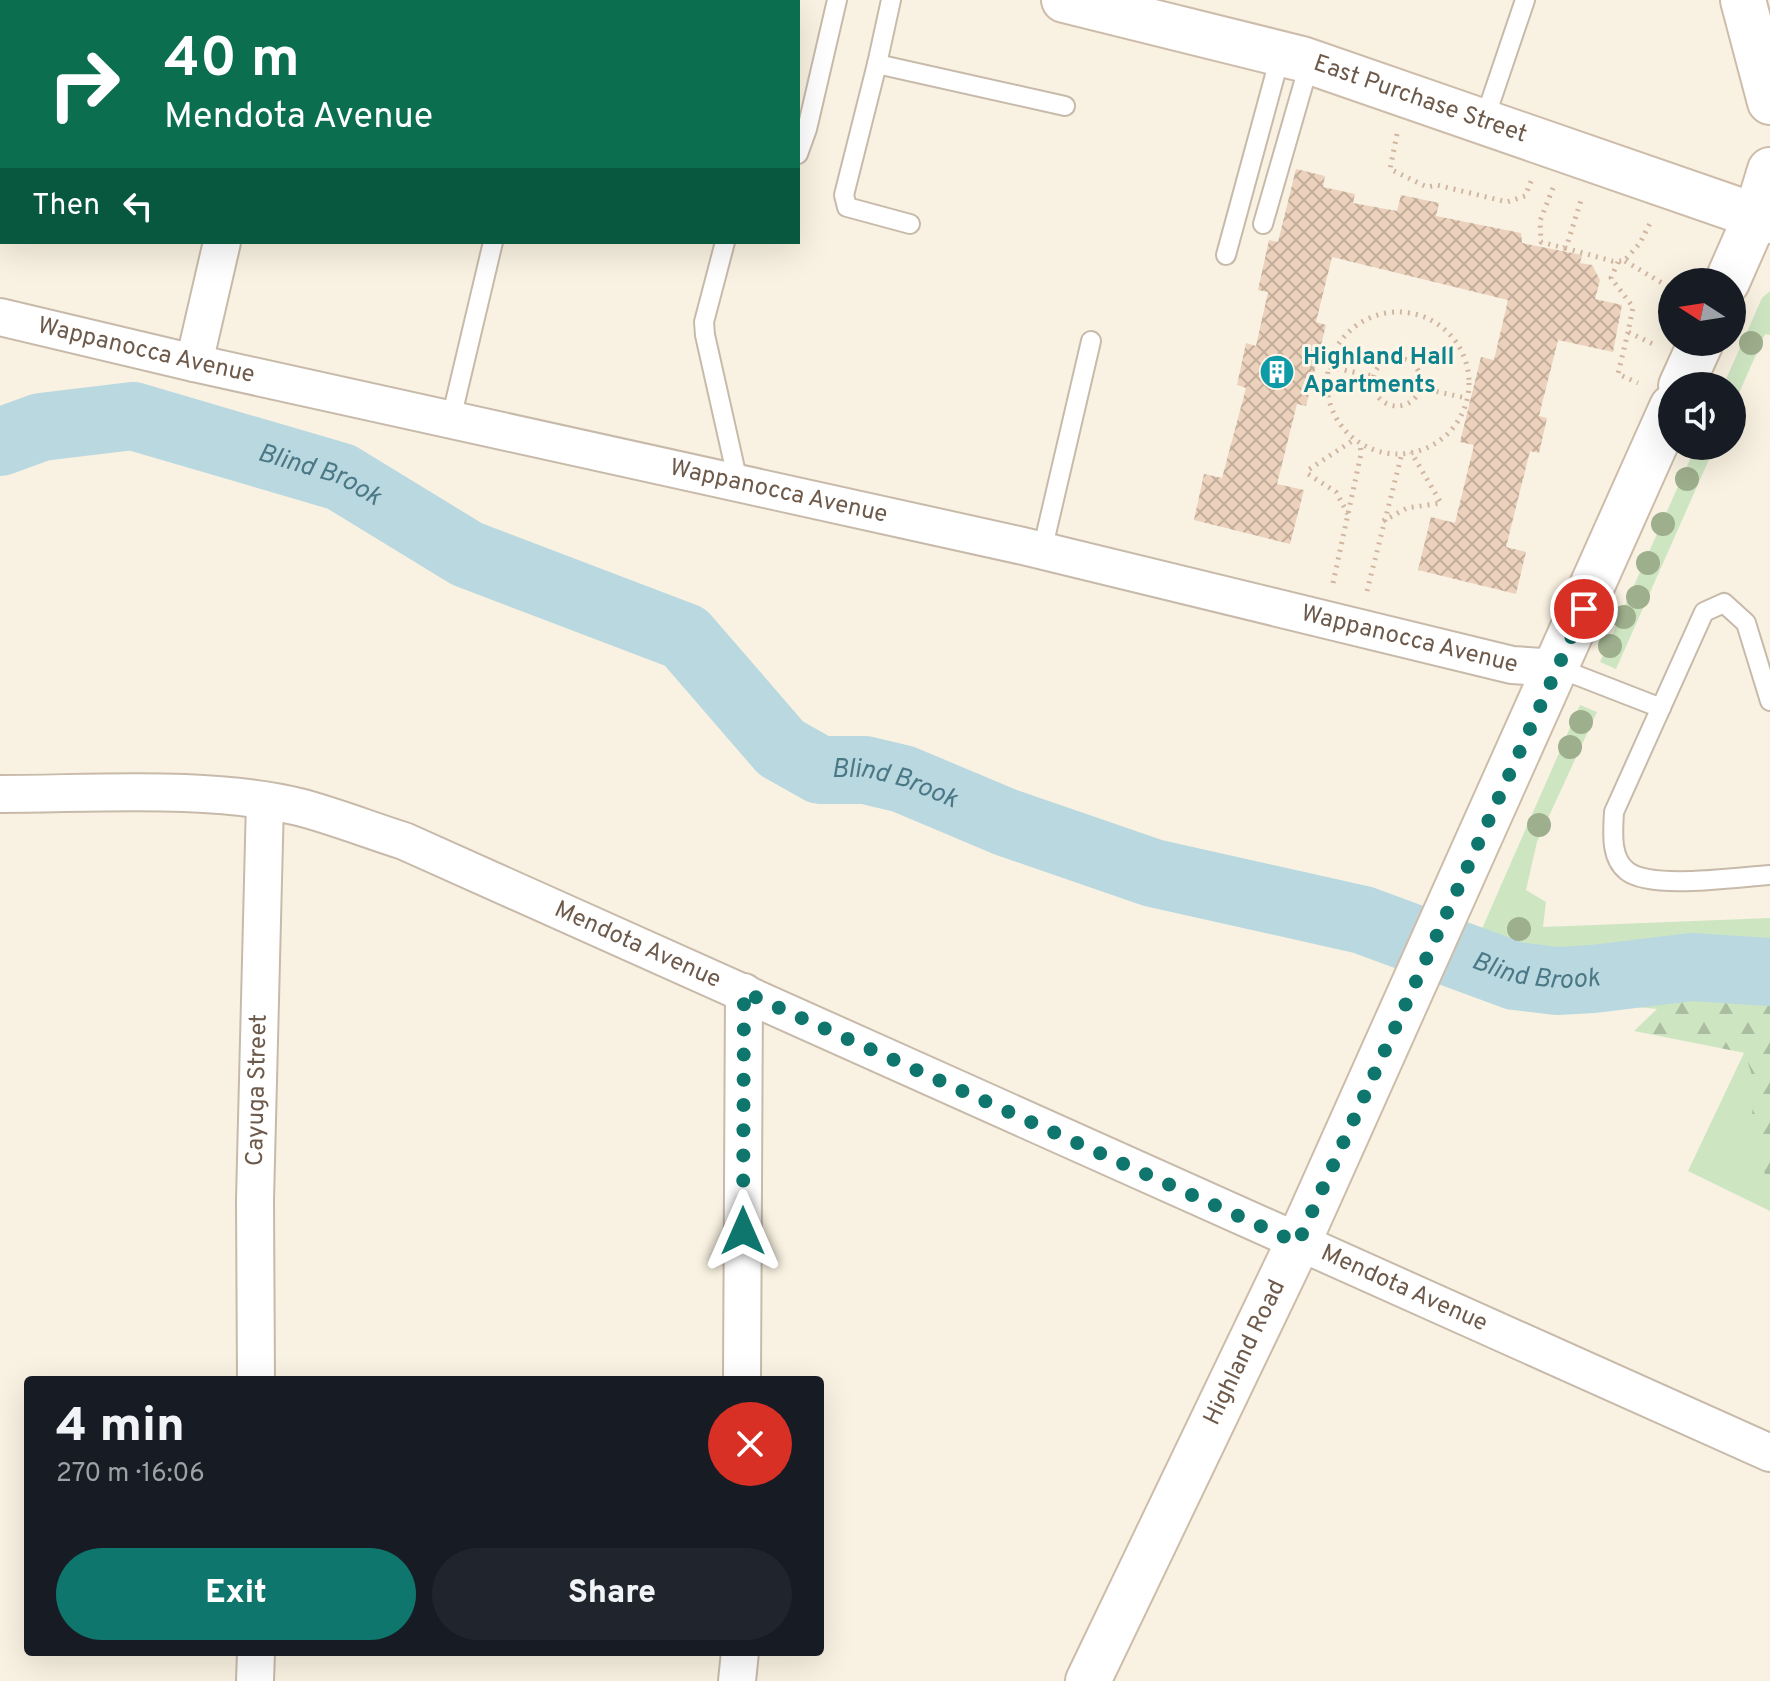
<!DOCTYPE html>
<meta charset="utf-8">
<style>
body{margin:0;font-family:Overpass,sans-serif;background:#20242c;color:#f1f3f6;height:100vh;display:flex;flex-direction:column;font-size:30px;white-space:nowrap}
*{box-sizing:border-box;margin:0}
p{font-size:26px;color:#9ea1a6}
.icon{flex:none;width:44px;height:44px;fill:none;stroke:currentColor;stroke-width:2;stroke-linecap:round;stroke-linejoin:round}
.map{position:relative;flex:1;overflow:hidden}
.sheet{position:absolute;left:24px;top:1376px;width:800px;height:280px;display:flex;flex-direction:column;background:#171b24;border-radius:8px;box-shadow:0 8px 32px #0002}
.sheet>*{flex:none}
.guide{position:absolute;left:0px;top:0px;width:800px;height:244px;box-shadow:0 8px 32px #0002;background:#0b6e4f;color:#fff;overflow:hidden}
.needle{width:52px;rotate:282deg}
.buttons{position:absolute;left:1658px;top:268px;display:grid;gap:16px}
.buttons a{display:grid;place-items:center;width:88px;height:88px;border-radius:50%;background:#171b24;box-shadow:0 8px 32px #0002;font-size:40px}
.pin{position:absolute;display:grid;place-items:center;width:68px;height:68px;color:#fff;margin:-34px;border:4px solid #fff;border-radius:50%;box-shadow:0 2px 8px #0007}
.me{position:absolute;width:88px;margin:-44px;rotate:0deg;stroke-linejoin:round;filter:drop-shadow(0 0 6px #0008)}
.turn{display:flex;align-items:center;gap:28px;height:168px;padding:0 32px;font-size:36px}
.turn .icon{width:104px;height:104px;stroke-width:2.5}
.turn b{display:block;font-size:56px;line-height:68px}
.then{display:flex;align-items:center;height:76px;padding:0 32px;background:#0003;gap:16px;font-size:30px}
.round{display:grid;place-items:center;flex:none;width:84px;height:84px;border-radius:42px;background:#20242c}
.overview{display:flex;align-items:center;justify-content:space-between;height:136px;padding:0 32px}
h1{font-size:48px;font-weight:800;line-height:60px}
.button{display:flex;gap:16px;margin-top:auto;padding:16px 32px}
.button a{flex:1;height:92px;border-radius:48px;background:#0f766e;color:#fff;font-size:32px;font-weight:800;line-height:92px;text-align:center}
.button a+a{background:#20242c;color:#f1f3f6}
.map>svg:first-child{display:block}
.grass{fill:#cee5c2}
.forest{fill:url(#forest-firs)}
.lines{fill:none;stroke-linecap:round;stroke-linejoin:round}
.river{stroke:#b9d8e0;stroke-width:68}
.building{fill:url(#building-cross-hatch)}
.lane-casing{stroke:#c8baaa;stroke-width:22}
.street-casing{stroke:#c8baaa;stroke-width:40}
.secondary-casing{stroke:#cebcaa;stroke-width:48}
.path{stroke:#d0b6a0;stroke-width:5;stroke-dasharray:2 6;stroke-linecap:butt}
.lane{stroke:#fff;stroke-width:18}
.street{stroke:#fff;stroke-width:36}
.secondary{stroke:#fff;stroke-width:44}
.tree{fill:#9eaf8d}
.route{stroke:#0f766e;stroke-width:14;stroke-dasharray:0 25.2}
.labels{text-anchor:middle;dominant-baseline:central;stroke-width:6;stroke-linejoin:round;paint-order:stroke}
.street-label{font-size:24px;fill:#6e5a4b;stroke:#fdf6e7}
.culture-label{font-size:24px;font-weight:bold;fill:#0d838f;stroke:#fdf6e7;text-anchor:start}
.water-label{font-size:26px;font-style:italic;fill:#4b7886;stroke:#fdf6e7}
</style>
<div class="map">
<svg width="1770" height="1681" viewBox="0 0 1770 1681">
<defs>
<pattern id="forest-firs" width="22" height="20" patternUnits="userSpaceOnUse" patternTransform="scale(2)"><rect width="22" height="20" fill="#cee5c2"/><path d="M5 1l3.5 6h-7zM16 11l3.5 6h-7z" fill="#abbda0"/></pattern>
<pattern id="building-cross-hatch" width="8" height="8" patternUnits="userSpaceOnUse" patternTransform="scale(2)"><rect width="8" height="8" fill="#ecd2bc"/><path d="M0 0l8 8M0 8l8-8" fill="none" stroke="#c3ad9b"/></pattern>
</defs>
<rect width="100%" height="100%" fill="#f9f2e2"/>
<!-- grass -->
<g class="grass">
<polygon points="1770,291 1770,335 1765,334 1732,409 1732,386 1723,386 1762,298"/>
<polygon points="1696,446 1715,446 1616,669 1600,662"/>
<polygon points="1580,705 1597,712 1537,842 1526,890 1546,902 1543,927 1770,918 1770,1211 1688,1171 1744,1053 1657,1009 1456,988"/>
</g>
<!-- forest -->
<polygon class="forest" points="1719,978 1770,995 1770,1188 1751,1135 1754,1082 1745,1053 1634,1031 1657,1009 1666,984"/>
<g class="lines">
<!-- river -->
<path class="river" id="s1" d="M0,442L41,427L133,416L341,477L467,554L685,637L781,748L820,770H865L903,779L1005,822L1153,873L1363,920L1515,976L1557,981L1593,979L1692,967L1770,972"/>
</g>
<!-- building -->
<polygon class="building" points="1296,169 1325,176 1323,187 1355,194 1353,203 1397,211 1401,195 1439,203 1436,216 1521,233 1522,243 1582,255 1580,263 1592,265 1600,280 1595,299 1622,305 1613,352 1558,340 1539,416 1547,418 1539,453 1530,451 1506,547 1526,552 1516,594 1418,570 1431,517 1455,523 1474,445 1460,442 1481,357 1494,360 1508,300 1332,257 1316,322 1326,325 1306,406 1297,404 1277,484 1304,490 1290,544 1194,520 1204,474 1222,478 1246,388 1237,385 1246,343 1256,346 1268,292 1258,290 1269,240 1278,242"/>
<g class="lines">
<defs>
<g id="lane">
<polyline points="891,0 877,64 1065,106"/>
<polyline points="551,2 551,0"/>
<polyline points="877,64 844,195 847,207 910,224"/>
<polyline points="1484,121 1525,0"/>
<polyline points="798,154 807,129 837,0"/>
<polyline points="1263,224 1310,61"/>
<polyline points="725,242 704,322 705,335 738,482"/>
<polyline points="1226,255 1281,53"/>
<polyline points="451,419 493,242"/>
<polyline points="1042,551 1091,341"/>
<polyline points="1558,668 1661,708"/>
<path d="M1770,701L1746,623L1724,603L1704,612L1614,812C1613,831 1610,858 1627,871C1651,890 1737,877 1770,875"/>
</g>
<g id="street">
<polyline points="277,2 277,0"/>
<path id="s2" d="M0,317L194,363L1023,546L1512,665L1558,668"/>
<polyline points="194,363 222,242"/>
<path id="s3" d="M0,794C94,794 208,785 299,807C334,816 369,830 404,841L1770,1453"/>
<path id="s4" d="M256,1380L255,1200L265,801"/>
<polyline points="742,1380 744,992"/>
<polyline points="255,1681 256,1652"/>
<polyline points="737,1681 740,1652"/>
</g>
<g id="secondary">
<path id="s5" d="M1064,0L1302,59L1770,221"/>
<polyline points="1743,0 1770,102"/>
<polyline points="1727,282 1756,216 1770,170"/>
<polyline points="1681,386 1701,342"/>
<path id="s6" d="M1088,1681L1298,1243L1672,407"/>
</g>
</defs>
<!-- lane casing -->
<use href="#lane" class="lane-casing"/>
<!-- street casing -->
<use href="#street" class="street-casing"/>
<!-- secondary casing -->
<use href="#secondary" class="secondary-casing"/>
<!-- path -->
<g class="path">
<polyline points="1397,134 1390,169 1427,187 1437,185 1507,202 1525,196 1532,179"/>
<polyline points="1553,188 1540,221 1541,242 1564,248 1567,245 1581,200"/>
<polyline points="1565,248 1612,261 1624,261 1640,243 1651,221"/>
<polyline points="1625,261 1672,289"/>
<polyline points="1618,262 1611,278 1633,307 1628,332 1655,345"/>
<circle cx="1398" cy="383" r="71"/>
<polyline points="1628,332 1618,374 1638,383"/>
<circle cx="1397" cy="382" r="24"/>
<polyline points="1329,367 1373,376"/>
<polyline points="1421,388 1466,398"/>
<polyline points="1348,514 1336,492 1308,474 1308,470 1355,439"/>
<polyline points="1383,521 1407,508 1441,503 1411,452"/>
<polyline points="1333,583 1361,454 1360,444"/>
<polyline points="1367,591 1402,453"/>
</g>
<!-- lane -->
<use href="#lane" class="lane"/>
<!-- street -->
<use href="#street" class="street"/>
<!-- secondary -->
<use href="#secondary" class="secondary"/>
</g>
<!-- trees -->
<g class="tree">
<circle cx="1751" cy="343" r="12"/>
<circle cx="1687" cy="479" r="12"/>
<circle cx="1663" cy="524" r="12"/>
<circle cx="1648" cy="563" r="12"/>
<circle cx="1638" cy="597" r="12"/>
<circle cx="1624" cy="617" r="12"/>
<circle cx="1610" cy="646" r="12"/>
<circle cx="1581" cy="722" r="12"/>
<circle cx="1570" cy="747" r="12"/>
<circle cx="1539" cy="825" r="12"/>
<circle cx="1519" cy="929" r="12"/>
</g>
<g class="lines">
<!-- route -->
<polyline class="route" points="743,1231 744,992 1298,1243 1584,609"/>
</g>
<!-- icons -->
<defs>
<symbol id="building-disc" viewBox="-11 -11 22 22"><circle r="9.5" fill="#0f9aa8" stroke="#fdf6e7"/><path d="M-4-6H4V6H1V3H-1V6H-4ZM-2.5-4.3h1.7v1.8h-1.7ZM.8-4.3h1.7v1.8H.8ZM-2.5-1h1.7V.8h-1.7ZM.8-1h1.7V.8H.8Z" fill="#fff"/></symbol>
</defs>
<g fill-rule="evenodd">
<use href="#building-disc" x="1257" y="352" width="40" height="40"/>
</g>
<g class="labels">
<!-- street labels -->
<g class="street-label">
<text stroke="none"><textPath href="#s5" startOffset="370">East Purchase Street</textPath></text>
<text stroke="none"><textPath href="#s2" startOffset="150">Wappanocca Avenue</textPath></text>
<text stroke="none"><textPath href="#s2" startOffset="798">Wappanocca Avenue</textPath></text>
<text stroke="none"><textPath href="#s2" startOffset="1446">Wappanocca Avenue</textPath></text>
<text stroke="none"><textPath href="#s3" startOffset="666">Mendota Avenue</textPath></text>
<text stroke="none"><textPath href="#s4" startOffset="290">Cayuga Street</textPath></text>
<text stroke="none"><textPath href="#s3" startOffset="1506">Mendota Avenue</textPath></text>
<text stroke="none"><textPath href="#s6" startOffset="364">Highland Road</textPath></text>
</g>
<!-- culture labels -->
<g class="culture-label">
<text x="1303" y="358">Highland Hall<tspan x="1303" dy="28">Apartments</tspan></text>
</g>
<!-- water labels -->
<g class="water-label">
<text stroke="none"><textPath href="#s1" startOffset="332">Blind Brook</textPath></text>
<text stroke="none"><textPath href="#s1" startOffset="1002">Blind Brook</textPath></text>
<text stroke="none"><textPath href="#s1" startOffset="1674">Blind Brook</textPath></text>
</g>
</g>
</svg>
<div class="buttons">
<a><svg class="needle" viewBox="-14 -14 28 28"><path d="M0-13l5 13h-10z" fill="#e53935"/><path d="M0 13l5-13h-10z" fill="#9ea1a6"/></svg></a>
<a><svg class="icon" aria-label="sound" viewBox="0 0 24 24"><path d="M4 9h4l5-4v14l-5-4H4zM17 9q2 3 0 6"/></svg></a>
</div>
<div class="pin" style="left:1584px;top:609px;background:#d93025"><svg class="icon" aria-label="arrive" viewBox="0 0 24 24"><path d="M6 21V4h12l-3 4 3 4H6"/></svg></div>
<svg class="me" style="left:743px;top:1231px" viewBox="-20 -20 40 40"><path d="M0-17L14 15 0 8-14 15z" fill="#0f766e" stroke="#fff" stroke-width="4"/></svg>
<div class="guide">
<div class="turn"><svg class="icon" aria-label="right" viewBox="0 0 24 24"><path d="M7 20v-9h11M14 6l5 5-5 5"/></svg><div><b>40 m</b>Mendota Avenue</div></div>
<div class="then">Then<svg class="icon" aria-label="left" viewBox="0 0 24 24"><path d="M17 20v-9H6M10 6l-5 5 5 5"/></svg></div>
</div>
<section class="sheet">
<div class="overview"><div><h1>4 min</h1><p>270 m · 16:06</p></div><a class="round" style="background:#d93025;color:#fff"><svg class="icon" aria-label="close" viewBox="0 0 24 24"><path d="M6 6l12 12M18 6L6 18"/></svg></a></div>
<div class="button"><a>Exit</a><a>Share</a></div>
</section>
</div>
